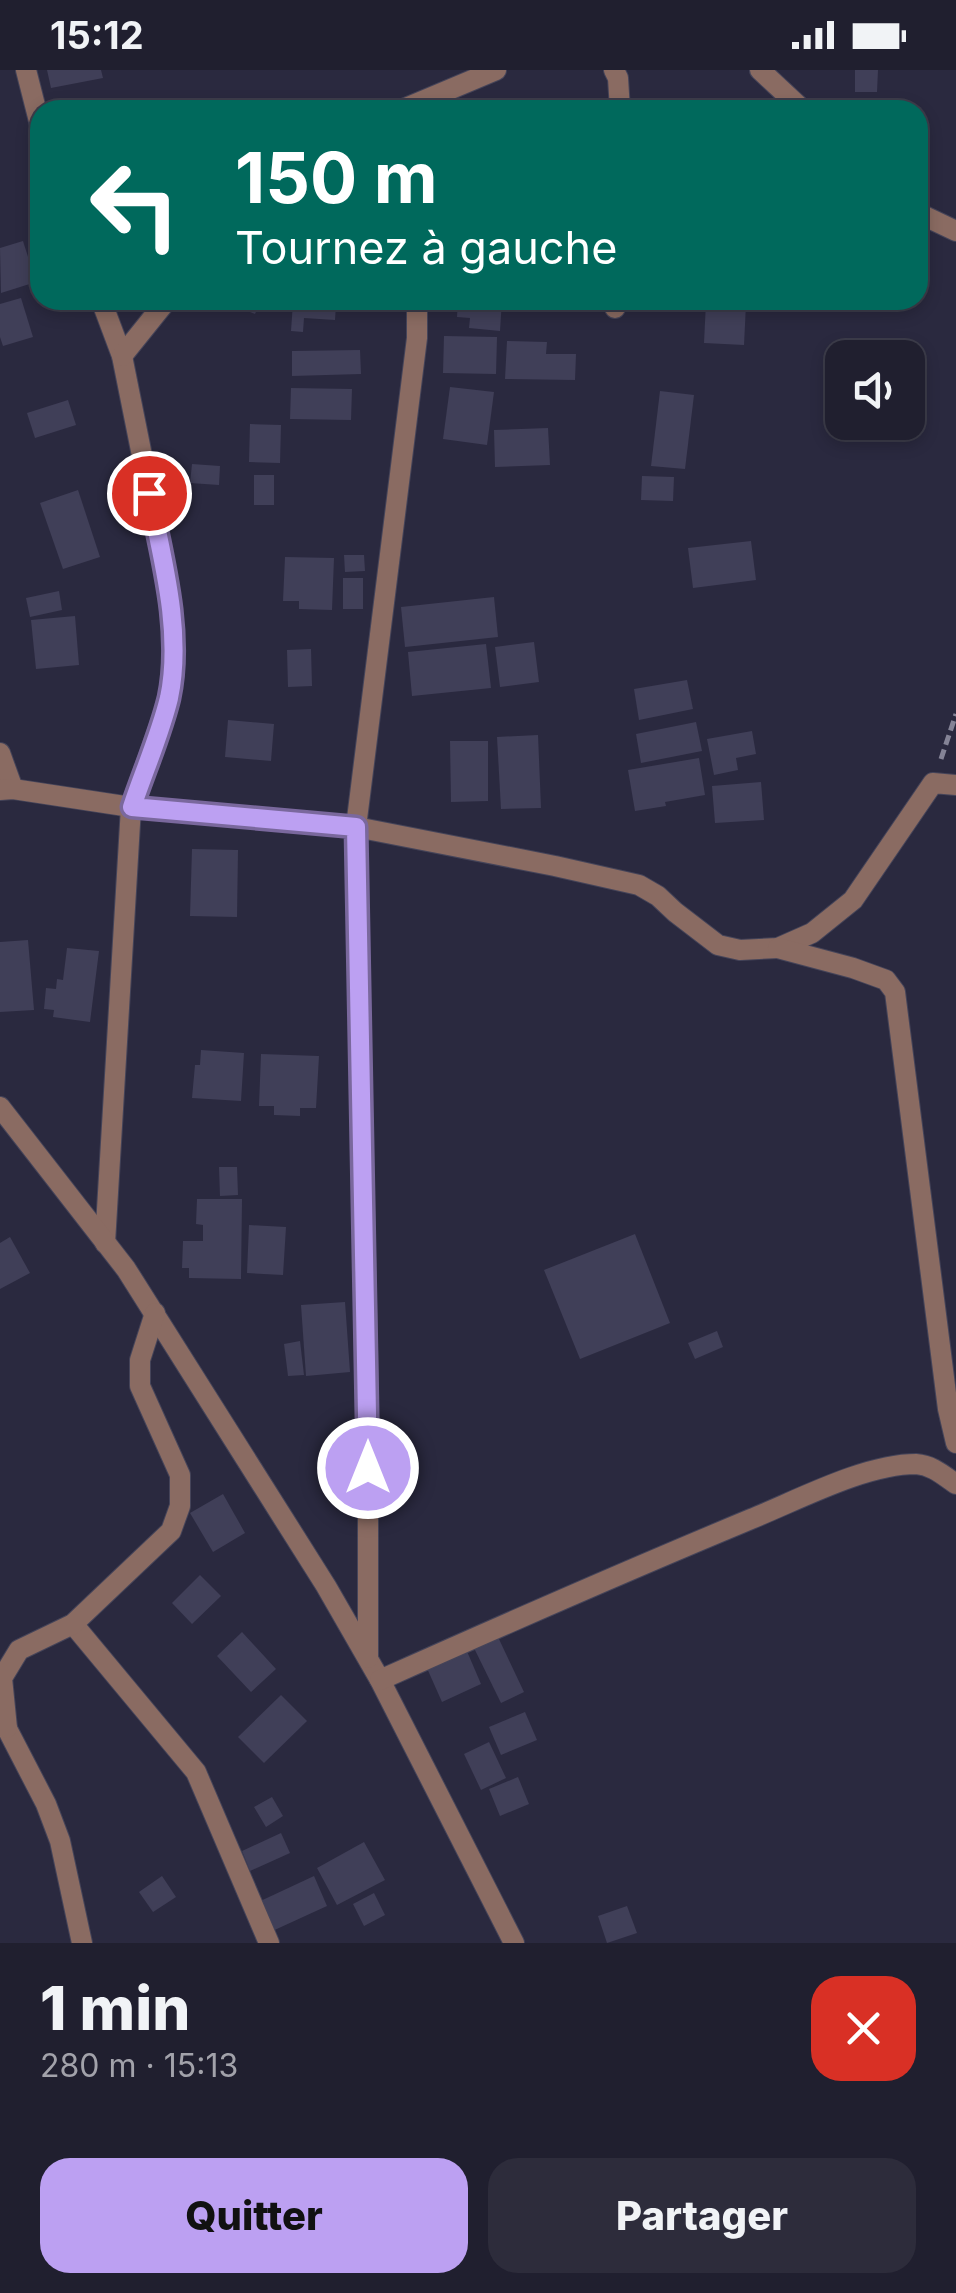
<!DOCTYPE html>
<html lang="fr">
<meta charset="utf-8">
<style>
body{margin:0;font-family:Inter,sans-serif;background:#2d2c3b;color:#f1f3f6;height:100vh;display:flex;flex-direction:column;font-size:38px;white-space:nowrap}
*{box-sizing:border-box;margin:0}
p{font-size:32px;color:#a2a2aa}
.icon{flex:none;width:55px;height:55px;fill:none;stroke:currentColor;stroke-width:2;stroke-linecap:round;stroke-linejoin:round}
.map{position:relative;height:1873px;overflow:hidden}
.drawer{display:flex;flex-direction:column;background:#201f2f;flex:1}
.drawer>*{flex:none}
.hud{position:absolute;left:30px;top:30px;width:898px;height:210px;border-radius:30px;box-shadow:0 5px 15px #0003,0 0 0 2px #3d3d4b;background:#00695c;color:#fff;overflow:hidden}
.buttons{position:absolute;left:825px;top:270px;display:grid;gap:20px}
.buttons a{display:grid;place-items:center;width:100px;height:100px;border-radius:20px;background:#201f2f;box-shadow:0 5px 15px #0003,0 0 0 2px #3d3d4b;font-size:50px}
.pin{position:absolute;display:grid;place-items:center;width:85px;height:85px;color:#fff;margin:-42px;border:5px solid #fff;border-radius:50%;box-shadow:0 2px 10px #0007}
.me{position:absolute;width:110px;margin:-55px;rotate:0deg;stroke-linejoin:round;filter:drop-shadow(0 0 8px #0008)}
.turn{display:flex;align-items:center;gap:35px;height:210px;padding:0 40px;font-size:45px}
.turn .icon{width:130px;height:130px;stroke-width:2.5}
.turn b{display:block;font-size:70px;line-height:85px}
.round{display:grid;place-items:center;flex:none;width:105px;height:105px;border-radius:30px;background:#2d2c3b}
.head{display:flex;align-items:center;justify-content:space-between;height:170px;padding:0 40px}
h1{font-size:60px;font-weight:800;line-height:75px}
.primary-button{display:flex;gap:20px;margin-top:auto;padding:20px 40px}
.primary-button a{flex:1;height:115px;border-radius:30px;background:#bca0f2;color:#111;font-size:40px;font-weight:800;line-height:115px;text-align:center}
.primary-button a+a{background:#2d2c3b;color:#f1f3f6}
.status{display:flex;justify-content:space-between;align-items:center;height:70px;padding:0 50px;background:#201f2f;direction:ltr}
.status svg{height:28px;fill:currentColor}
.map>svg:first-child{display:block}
.building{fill:#403f58}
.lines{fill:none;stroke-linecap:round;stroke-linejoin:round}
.minor-casing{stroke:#454459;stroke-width:22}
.path{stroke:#848396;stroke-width:5;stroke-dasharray:10 5;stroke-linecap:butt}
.minor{stroke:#8a6b62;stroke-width:20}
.route-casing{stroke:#7a689d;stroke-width:25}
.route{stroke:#bca0f2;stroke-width:18}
</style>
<div class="status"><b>15:12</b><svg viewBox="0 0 49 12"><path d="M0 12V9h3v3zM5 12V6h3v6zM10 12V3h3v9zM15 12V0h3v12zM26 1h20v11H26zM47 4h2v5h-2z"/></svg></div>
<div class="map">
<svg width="956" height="1873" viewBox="0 0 956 1873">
<rect width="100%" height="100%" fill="#2a293f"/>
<!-- building -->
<g class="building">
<polygon points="47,0 101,0 103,8 51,18"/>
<polygon points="855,0 878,0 877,22 855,22"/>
<polygon points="23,171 36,212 1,223 0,178"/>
<polygon points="21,228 33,267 3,276 0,267 0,234"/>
<polygon points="243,230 261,230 255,244 240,238"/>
<polygon points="458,230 502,230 500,261 469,258 470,248 457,247"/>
<polygon points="293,232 336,235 335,250 304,248 303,262 291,261"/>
<polygon points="706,232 746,234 744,275 704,273"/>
<polygon points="444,266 497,267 496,304 443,303"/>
<polygon points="507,271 547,272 546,284 576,284 575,310 505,309"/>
<polygon points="360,280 361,304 292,306 292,281"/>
<polygon points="450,317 494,322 487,375 443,369"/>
<polygon points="291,318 352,319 351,350 290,349"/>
<polygon points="660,321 694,325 685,399 651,396"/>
<polygon points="68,330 76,355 35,368 27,343"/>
<polygon points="250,354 281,355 280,393 249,392"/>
<polygon points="548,358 550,395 495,397 494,360"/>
<polygon points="153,389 169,389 168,402 152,402"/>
<polygon points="192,394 220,396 219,415 190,413"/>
<rect x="254" y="405" width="20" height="30"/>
<polygon points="642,406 674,407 673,431 641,430"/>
<polygon points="78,420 100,487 63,499 40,433"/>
<polygon points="751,471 756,510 693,518 688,478"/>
<polygon points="344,485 364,485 365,501 345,502"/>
<polygon points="285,487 334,488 332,540 299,539 299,531 283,531"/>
<rect x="343" y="508" width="20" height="31"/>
<polygon points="59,521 62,540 30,547 26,528"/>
<polygon points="494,527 498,567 405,577 401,537"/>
<polygon points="75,546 79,595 36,599 31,550"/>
<polygon points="534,572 539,612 500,617 495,577"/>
<polygon points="486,574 491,618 412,626 408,582"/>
<polygon points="311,579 312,616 288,617 287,580"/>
<polygon points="687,610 693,639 639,650 634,619"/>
<polygon points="228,650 274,654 271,691 225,687"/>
<polygon points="696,652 702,681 641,693 636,664"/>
<polygon points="752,661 756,684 736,688 738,700 714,705 707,669"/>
<polygon points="538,665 541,738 501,739 497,667"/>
<polygon points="450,671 488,671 488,731 451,732"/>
<polygon points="699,688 705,725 665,732 666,736 635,741 628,700"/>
<polygon points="761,712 764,750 715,753 712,716"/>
<polygon points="192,779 238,780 237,847 190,846"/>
<polygon points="28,870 34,940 0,942 0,872"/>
<polygon points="67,878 99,881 90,952 53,947 54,940 44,939 46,918 56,919 57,909 63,910"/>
<polygon points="201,980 244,983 241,1031 192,1028 195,995 200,995"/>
<polygon points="261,984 319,986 316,1038 300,1038 300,1046 274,1045 274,1036 259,1036"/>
<polygon points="219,1097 237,1097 238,1125 220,1126"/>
<polygon points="197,1129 242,1129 241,1209 189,1208 189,1198 182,1198 183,1171 203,1171 203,1155 196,1154"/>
<polygon points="249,1155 286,1157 283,1205 247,1203"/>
<polygon points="635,1164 670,1253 580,1289 544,1200"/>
<polygon points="10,1167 30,1203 0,1219 0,1173"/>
<polygon points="345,1232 350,1302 306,1306 301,1235"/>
<polygon points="717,1261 723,1277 695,1289 688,1273"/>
<polygon points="300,1271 304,1305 288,1306 284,1274"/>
<polygon points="223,1424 245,1463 213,1482 190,1443"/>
<polygon points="200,1505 221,1526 192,1554 172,1533"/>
<polygon points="242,1562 276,1599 251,1622 217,1586"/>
<polygon points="498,1567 524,1622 501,1633 474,1578"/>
<polygon points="466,1579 481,1614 442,1632 426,1596"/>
<polygon points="281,1625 307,1651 264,1693 238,1667"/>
<polygon points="525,1642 537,1670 501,1685 489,1657"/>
<polygon points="489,1672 506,1708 481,1720 464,1684"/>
<polygon points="518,1707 529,1734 500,1746 489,1719"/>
<polygon points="272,1727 283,1746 266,1757 254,1737"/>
<polygon points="281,1763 290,1783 250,1801 242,1781"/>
<polygon points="364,1772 385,1810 337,1835 317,1798"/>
<polygon points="162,1806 176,1827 153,1842 139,1822"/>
<polygon points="314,1806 327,1836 268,1863 254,1834"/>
<polygon points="374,1823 385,1845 364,1856 353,1834"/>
<polygon points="627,1836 637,1863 607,1873 598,1846"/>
</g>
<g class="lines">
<defs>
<g id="minor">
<polyline points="26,0 40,55"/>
<polyline points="614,0 618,8 620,40"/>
<polyline points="760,0 803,40"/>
<polyline points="401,40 496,0"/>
<polyline points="918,143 956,161"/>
<polyline points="101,230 122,286 170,525 173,597 169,629 131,737 105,1173"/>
<polyline points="615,238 615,230"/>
<polyline points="122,286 167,230"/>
<polyline points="0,683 13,719"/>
<polyline points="0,720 13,719 131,737 356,757 555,796 639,815 658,826 675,842 718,875 740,880 778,878 812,863 853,830 933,713 956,715"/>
<polyline points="778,878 853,898 886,910 895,922 948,1339 956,1373"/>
<polyline points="0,1037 126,1199 326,1516 380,1610 514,1873"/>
<polyline points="73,1554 196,1702 269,1873"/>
<polyline points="368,1588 368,1323 356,757 417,268 417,230"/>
<path d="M380,1610C503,1555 626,1501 751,1449C798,1430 865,1394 916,1394C932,1395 943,1405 956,1414"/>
<polyline points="1,1647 46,1734 60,1771 82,1873"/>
<polyline points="7,1658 2,1608 19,1580 73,1554 171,1461 180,1436 180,1405 140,1316 140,1290 155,1243"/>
</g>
</defs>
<!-- minor casing -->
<use href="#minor" class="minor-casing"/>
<!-- path -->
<polyline class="path" points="941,689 956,644"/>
<!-- minor -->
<use href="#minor" class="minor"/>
</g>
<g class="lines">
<defs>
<path id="route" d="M149,423C162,487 183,562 169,628C160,665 144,701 132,737L356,757L368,1398"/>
</defs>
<!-- route casing -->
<use href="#route" class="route-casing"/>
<!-- route -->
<use href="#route" class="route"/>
</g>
</svg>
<div class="buttons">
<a><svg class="icon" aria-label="sound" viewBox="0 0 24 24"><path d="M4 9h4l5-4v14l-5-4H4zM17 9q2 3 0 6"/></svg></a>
</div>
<div class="pin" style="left:149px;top:423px;background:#d93025"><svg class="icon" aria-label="arrive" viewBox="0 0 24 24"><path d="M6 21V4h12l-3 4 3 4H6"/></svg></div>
<svg class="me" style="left:368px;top:1398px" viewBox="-20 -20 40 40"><circle r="17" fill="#bca0f2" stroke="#fff" stroke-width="3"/><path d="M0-11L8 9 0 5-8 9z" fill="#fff"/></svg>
<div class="hud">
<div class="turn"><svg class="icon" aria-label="left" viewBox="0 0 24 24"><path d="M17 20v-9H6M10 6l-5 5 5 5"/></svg><div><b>150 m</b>Tournez à gauche</div></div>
</div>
</div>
<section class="drawer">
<div class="head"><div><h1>1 min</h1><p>280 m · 15:13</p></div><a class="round" style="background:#d93025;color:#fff"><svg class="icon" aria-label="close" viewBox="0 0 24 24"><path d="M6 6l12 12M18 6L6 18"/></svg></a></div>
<div class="primary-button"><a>Quitter</a><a>Partager</a></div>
</section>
